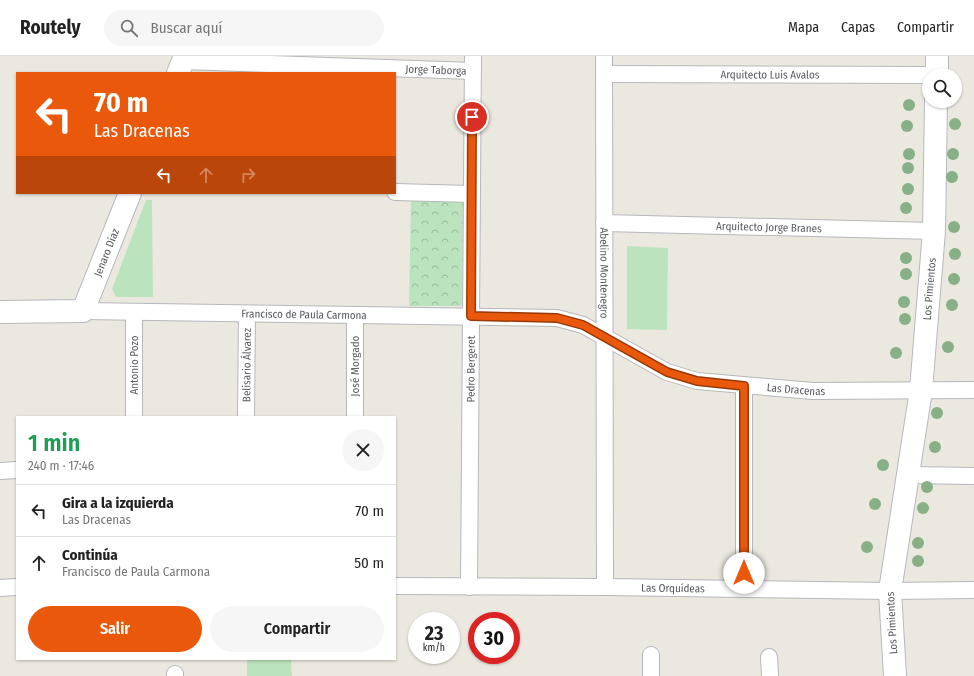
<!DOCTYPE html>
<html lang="es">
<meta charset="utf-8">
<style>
body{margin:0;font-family:"Fira Sans Condensed",sans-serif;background:#f6f6f6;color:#222;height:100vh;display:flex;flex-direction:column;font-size:15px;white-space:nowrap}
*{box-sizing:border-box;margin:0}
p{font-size:13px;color:#767676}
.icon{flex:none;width:22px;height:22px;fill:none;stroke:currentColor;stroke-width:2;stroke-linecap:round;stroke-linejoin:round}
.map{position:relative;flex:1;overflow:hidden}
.panel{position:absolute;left:16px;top:360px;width:380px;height:244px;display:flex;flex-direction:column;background:#fff;border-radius:0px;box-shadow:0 1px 3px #0004}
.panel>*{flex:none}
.banner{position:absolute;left:16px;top:16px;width:380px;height:122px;border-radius:0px;box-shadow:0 1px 3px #0004;background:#ea580c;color:#fff;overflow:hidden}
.controls{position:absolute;left:922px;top:12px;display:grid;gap:8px}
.controls a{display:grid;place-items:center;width:40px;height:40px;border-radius:50%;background:#fff;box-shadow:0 1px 3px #0004;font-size:20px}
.speed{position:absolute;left:408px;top:556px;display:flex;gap:8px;font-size:20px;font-weight:700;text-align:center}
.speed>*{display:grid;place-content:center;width:52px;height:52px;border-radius:50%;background:#fff;box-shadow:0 1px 3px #0004;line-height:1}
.speed small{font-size:10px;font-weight:400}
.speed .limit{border:6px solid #d22;background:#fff;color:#111}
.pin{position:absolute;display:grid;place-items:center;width:34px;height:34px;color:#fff;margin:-17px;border:2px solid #fff;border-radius:50%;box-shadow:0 1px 4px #0007}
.me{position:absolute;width:44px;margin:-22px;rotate:0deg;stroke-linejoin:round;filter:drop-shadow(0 0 3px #0008)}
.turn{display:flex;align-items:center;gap:14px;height:84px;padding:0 12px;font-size:18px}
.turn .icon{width:52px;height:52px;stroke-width:2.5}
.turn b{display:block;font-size:28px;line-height:34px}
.lanes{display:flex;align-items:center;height:38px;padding:0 12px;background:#0003;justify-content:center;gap:20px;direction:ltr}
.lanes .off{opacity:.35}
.round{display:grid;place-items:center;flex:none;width:42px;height:42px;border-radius:21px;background:#f6f6f6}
.summary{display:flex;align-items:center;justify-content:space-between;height:68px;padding:0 12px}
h1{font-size:24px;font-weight:600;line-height:30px;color:#1e9e55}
.button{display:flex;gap:8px;margin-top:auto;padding:8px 12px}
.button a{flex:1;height:46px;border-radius:24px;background:#ea580c;color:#fff;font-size:16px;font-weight:600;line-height:46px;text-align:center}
.button a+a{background:#f6f6f6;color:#222}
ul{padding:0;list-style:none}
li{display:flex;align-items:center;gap:12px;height:52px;padding:0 12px;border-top:1px solid #e0e0e0}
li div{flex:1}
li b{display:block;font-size:15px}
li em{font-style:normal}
header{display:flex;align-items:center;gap:24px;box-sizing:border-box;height:56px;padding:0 20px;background:#fff;border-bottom:1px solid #e0e0e0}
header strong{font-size:19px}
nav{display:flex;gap:22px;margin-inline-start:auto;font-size:14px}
.search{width:280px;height:36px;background:#f6f6f6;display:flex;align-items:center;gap:10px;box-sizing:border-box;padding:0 14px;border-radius:22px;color:#767676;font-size:15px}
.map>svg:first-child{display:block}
.grass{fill:#bbe3bd}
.forest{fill:url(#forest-crowns)}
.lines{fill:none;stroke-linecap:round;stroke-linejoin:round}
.street-casing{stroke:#b5b7bc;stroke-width:18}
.secondary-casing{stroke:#b5b8be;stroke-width:24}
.street{stroke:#fff;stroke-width:16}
.secondary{stroke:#fff;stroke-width:22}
.tree{fill:#87b086}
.route-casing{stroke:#983908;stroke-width:10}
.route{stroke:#ea580c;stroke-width:7}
.labels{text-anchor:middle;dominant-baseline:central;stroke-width:3.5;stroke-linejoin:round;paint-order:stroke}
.street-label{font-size:11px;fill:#585b60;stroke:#fff}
</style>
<header>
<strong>Routely</strong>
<div class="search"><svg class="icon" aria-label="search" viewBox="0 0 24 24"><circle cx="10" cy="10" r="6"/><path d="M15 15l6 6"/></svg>Buscar aquí</div>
<nav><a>Mapa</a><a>Capas</a><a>Compartir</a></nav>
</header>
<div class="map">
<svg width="974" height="620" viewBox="0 0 974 620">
<defs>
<pattern id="forest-crowns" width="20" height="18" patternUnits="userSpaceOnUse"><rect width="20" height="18" fill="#bbe3bd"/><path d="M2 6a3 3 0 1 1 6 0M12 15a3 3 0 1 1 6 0" fill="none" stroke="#9bbb9d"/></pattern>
</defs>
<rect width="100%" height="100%" fill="#ebe9df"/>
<!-- grass -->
<g class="grass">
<polygon points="146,144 152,144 153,241 116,241 112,233"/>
<polygon points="627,190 668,192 667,274 627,273"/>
<polygon points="247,603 291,603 292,620 247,620"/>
</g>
<!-- forest -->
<polygon class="forest" points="411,143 463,143 462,250 409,250"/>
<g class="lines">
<defs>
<g id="street">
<path id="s1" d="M604,0L605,531"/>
<path id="s2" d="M183,5L473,15"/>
<path id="s3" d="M604,18L937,19"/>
<polyline points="395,136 472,138"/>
<path id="s4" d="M604,167L934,175"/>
<path id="s5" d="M83,255L557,262L583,269L667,316L697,325L813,335L974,334"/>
<polyline points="134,361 134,257"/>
<path id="s6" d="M246,361L247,258"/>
<polyline points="355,361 355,259"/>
<polyline points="0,415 17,414"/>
<polyline points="909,419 974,420"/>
<path id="s7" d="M395,530L605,531L890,535L974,534"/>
<path id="s8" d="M469,531L473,0"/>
<polyline points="0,532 17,531"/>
<polyline points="744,532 744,330"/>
<polyline points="769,601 770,620"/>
<polyline points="175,618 175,620"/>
<polyline points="651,620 651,599"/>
</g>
<g id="secondary">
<polyline points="178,17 185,0"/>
<polyline points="937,19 937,0"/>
<path id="s9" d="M0,256L83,255L130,137"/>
<path id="s10" d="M895,620L890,535L921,334L934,175L936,45"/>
</g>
</defs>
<!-- street casing -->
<use href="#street" class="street-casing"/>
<!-- secondary casing -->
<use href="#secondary" class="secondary-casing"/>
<!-- street -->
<use href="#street" class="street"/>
<!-- secondary -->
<use href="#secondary" class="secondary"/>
</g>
<!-- trees -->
<g class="tree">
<circle cx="909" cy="49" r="6"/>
<circle cx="955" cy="68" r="6"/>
<circle cx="907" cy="70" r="6"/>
<circle cx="909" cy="98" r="6"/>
<circle cx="953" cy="98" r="6"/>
<circle cx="908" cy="112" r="6"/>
<circle cx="952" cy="121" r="6"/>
<circle cx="908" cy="133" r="6"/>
<circle cx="906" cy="152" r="6"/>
<circle cx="954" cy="171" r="6"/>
<circle cx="955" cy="198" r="6"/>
<circle cx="906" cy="202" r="6"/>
<circle cx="906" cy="218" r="6"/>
<circle cx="954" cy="223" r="6"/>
<circle cx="904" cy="246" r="6"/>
<circle cx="952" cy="249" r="6"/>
<circle cx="905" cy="263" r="6"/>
<circle cx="948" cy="291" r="6"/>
<circle cx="896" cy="297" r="6"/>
<circle cx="937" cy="357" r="6"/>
<circle cx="935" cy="391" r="6"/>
<circle cx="883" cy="409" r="6"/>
<circle cx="927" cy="431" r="6"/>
<circle cx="875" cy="448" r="6"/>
<circle cx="923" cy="452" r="6"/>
<circle cx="918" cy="487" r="6"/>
<circle cx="867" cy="491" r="6"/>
<circle cx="918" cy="505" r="6"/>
</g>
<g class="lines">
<defs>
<polyline id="route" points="472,61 471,260 557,262 583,269 667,316 697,325 744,330 744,517"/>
</defs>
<!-- route casing -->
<use href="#route" class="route-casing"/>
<!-- route -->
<use href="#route" class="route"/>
</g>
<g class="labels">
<!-- street labels -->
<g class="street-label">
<text stroke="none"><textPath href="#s2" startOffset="253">Jorge Taborga</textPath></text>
<text stroke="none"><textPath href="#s3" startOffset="166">Arquitecto Luis Avalos</textPath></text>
<text stroke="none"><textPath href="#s4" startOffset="165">Arquitecto Jorge Branes</textPath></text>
<text stroke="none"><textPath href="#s9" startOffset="146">Jenaro Díaz</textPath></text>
<text stroke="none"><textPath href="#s1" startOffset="217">Abelino Montenegro</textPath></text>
<text stroke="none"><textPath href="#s10" startOffset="390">Los Pimientos</textPath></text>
<text stroke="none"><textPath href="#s5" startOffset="221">Francisco de Paula Carmona</textPath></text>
<text transform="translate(134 309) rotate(-90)">Antonio Pozo</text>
<text stroke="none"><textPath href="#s6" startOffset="52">Belisario Álvarez</textPath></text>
<text transform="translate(355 310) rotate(-90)">José Morgado</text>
<text stroke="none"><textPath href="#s8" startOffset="218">Pedro Bergeret</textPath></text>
<text stroke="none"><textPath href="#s5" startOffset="728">Las Dracenas</textPath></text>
<text stroke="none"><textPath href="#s7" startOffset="278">Las Orquídeas</textPath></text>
<text transform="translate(892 567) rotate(-93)">Los Pimientos</text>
</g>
</g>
</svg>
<div class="controls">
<a><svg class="icon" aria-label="search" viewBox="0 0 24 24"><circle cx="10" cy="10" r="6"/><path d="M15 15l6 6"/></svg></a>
</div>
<div class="speed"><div>23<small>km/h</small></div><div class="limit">30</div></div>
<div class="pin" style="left:472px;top:61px;background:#d93025"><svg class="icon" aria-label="arrive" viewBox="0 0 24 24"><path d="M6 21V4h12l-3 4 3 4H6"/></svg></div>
<svg class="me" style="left:744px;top:517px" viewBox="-20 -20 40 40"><circle r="19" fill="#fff"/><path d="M0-13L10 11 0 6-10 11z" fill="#ea580c"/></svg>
<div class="banner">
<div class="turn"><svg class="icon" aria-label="left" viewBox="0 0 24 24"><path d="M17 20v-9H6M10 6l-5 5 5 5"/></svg><div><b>70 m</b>Las Dracenas</div></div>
<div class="lanes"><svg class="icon" aria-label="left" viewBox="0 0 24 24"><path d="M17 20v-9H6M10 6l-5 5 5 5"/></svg><svg class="icon off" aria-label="ahead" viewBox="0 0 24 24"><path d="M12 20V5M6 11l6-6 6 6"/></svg><svg class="icon off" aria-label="right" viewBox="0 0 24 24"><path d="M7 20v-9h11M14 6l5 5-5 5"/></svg></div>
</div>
<section class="panel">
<div class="summary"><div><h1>1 min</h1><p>240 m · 17:46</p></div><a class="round"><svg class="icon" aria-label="close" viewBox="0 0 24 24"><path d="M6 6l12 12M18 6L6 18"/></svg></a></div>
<ul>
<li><svg class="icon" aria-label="left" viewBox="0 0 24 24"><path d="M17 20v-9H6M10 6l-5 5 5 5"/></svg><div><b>Gira a la izquierda</b><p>Las Dracenas</p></div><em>70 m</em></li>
<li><svg class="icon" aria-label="ahead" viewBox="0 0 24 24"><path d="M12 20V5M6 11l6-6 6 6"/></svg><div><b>Continúa</b><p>Francisco de Paula Carmona</p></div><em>50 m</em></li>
</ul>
<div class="button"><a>Salir</a><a>Compartir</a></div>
</section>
</div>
